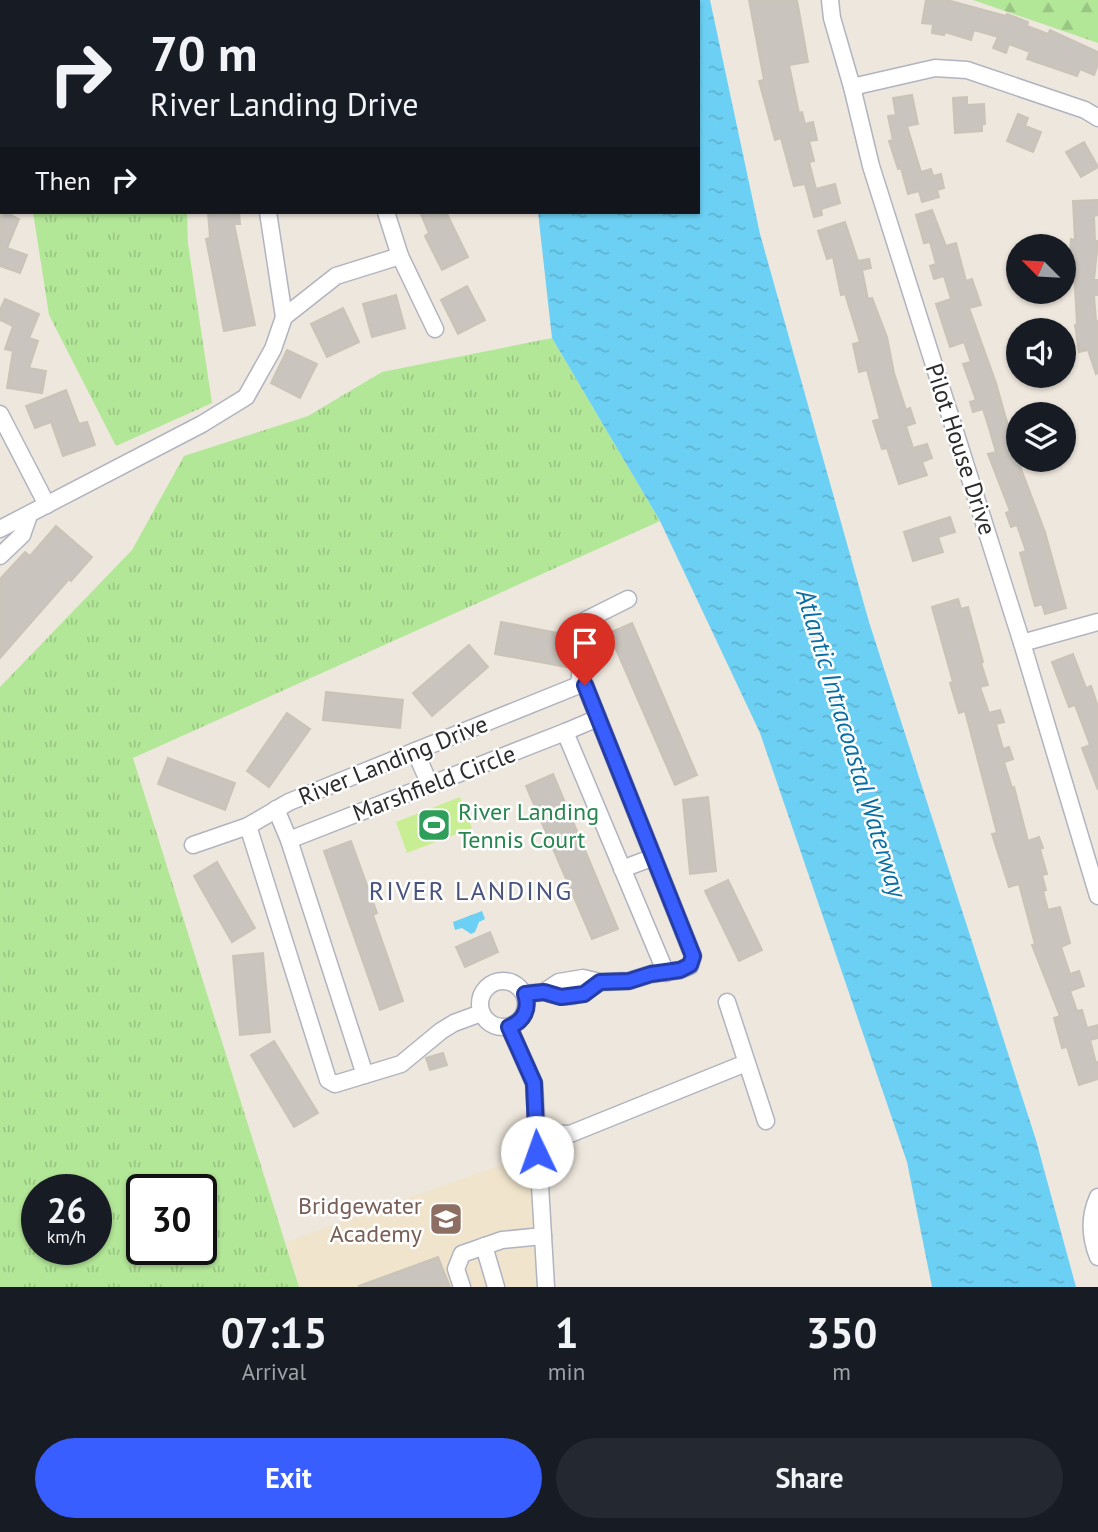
<!DOCTYPE html>
<style>
body{margin:0;font-family:"PT Sans",sans-serif;background:#242831;color:#f1f3f6;height:100vh;display:flex;flex-direction:column;font-size:26px;white-space:nowrap}
*{box-sizing:border-box;margin:0}
p{font-size:23px;color:#9ea1a6}
.icon{flex:none;width:38px;height:38px;fill:none;stroke:currentColor;stroke-width:2;stroke-linecap:round;stroke-linejoin:round}
.map{position:relative;height:1287px;overflow:hidden}
.sheet{display:flex;flex-direction:column;background:#171b24;flex:1}
.sheet>*{flex:none}
.hud{position:absolute;left:0px;top:0px;width:700px;height:214px;box-shadow:0 2px 5px #0004;background:#171b24;color:#f1f3f6;overflow:hidden}
.needle{width:46px;rotate:294deg}
.fabs{position:absolute;left:1006px;top:234px;display:grid;gap:14px}
.fabs a{display:grid;place-items:center;width:70px;height:70px;border-radius:50%;background:#171b24;box-shadow:0 2px 5px #0004;font-size:35px}
.speed{position:absolute;left:21px;top:1174px;display:flex;gap:14px;font-size:35px;font-weight:700;text-align:center}
.speed>*{display:grid;place-content:center;width:91px;height:91px;border-radius:50%;background:#171b24;box-shadow:0 2px 5px #0004;line-height:1}
.speed small{font-size:18px;font-weight:400}
.speed .limit{border:4px solid #111;border-radius:10px;background:#fff;color:#111}
.pin{position:absolute;display:grid;place-items:center;width:60px;height:60px;color:#fff;margin:-72px -30px;border-radius:50% 50% 50% 0;rotate:-45deg;box-shadow:0 0 7px #0007}
.pin .icon{rotate:45deg}
.me{position:absolute;width:77px;margin:-38px;rotate:357deg;stroke-linejoin:round;filter:drop-shadow(0 0 5px #0008)}
.turn{display:flex;align-items:center;gap:24px;height:147px;padding:0 35px;font-size:32px}
.turn .icon{width:91px;height:91px;stroke-width:2.5}
.turn b{display:block;font-size:49px;line-height:60px}
.then{display:flex;align-items:center;height:66px;padding:0 35px;background:#0003;gap:14px;font-size:26px}
.eta{display:flex;justify-content:space-evenly;align-items:center;height:119px;text-align:center}
.eta b{font-size:42px;font-weight:800;line-height:49px}
.cta{display:flex;gap:14px;margin-top:auto;padding:14px 35px}
.cta a{flex:1;height:80px;border-radius:42px;background:#395eff;color:#fff;font-size:28px;font-weight:800;line-height:80px;text-align:center}
.cta a+a{background:#242831;color:#f1f3f6}
.map>svg:first-child{display:block}
.education{fill:#f0e4cc}
.grass{fill:url(#grass-tufts);fill-rule:evenodd}
.forest{fill:url(#forest-firs)}
.pitch{fill:#c8ee93}
.water{fill:url(#water-ripples)}
.building{fill:#c9c4bd;stroke:#cac3b7;stroke-width:2}
.lines{fill:none;stroke-linecap:round;stroke-linejoin:round}
.minor-casing{stroke:#b1b4c0;stroke-width:19}
.minor{stroke:#fff;stroke-width:16}
.route-casing{stroke:#253da6;stroke-width:18}
.route{stroke:#395eff;stroke-width:12}
.labels{text-anchor:middle;dominant-baseline:central;stroke-width:5;stroke-linejoin:round;paint-order:stroke}
.street-label{font-size:24px;fill:#2c2c2c;stroke:#fff}
.leisure-label{font-size:24px;fill:#27864d;stroke:#fff;text-anchor:start}
.education-label{font-size:24px;fill:#785e54;stroke:#fff;text-anchor:end}
.water-label{font-size:26px;font-style:italic;fill:#086ea4;stroke:#fff}
.neighbourhood-label{font-size:26px;letter-spacing:2px;fill:#49537f;stroke:#fff}
</style>
<div class="map">
<svg width="1098" height="1287" viewBox="0 0 1098 1287">
<defs>
<pattern id="grass-tufts" width="24" height="20" patternUnits="userSpaceOnUse" patternTransform="scale(1.75)"><rect width="24" height="20" fill="#b3e798"/><path d="M3 7l-1-3M5 7V3M7 7l1-3M15 17l-1-3M17 17v-4M19 17l1-3" fill="none" stroke="#9ac683"/></pattern>
<pattern id="forest-firs" width="22" height="20" patternUnits="userSpaceOnUse" patternTransform="scale(1.75)"><rect width="22" height="20" fill="#b3e798"/><path d="M5 1l3.5 6h-7zM16 11l3.5 6h-7z" fill="#9ac683"/></pattern>
<pattern id="water-ripples" width="26" height="14" patternUnits="userSpaceOnUse" patternTransform="scale(1.75)"><rect width="26" height="14" fill="#6cd0f4"/><path d="M2 4q2-2 4 0t4 0M15 11q2-2 4 0t4 0" fill="none" stroke="#5eb3d1"/></pattern>
</defs>
<rect width="100%" height="100%" fill="#eee7dd"/>
<!-- education -->
<polygon class="education" points="537,1152 546,1287 299,1287 286,1242"/>
<!-- grass -->
<g class="grass">
<rect x="28" y="0" width="153" height="2"/>
<polygon points="33,212 187,212 188,244 212,403 116,446 49,315"/>
<path d="M552,338L660,521L133,758L299,1287H0V687L132,550L184,456L308,416L382,372ZM37,1190H96V1250H37ZM142,1190H201V1250H142Z"/>
</g>
<!-- forest -->
<polygon class="forest" points="973,0 1098,0 1098,43"/>
<!-- pitch -->
<polygon class="pitch" points="460,797 472,828 407,853 396,822"/>
<!-- water -->
<g class="water">
<polygon points="514,0 710,0 760,234 869,622 1036,1140 1076,1287 932,1287 907,1162 760,733 660,521 552,338 538,212 698,212 698,2"/>
<polygon points="482,911 485,919 479,922 475,932 471,934 462,928 455,930 453,922"/>
</g>
<!-- building -->
<g class="building">
<polygon points="749,0 797,0 808,62 789,65 799,113 802,112 805,124 813,122 817,140 809,141 814,161 809,162 816,189 835,184 840,203 821,209 822,215 814,217 805,184 794,186 781,138 775,140 759,81 764,80"/>
<polygon points="926,0 947,0 1006,16 1007,14 1028,22 1027,26 1048,34 1050,30 1098,52 1098,64 1094,75 1080,69 1077,76 1027,59 1030,52 1009,44 1006,53 993,48 998,37 974,30 971,40 945,32 944,35 932,33 933,24 922,23"/>
<polygon points="912,95 918,124 907,126 921,172 931,169 933,176 941,174 944,188 937,190 939,197 922,202 919,191 908,194 901,168 898,169 889,141 893,140 888,116 896,115 893,98"/>
<polygon points="967,97 967,105 984,104 985,124 982,124 982,131 955,133 953,98"/>
<polygon points="1018,114 1028,118 1025,126 1041,132 1033,152 1007,141"/>
<polygon points="1084,142 1098,167 1081,177 1066,152"/>
<polygon points="1098,200 1098,215 1094,216 1095,241 1098,241 1094,280 1098,280 1098,295 1094,295 1096,321 1098,321 1098,373 1096,374 1088,350 1079,352 1075,325 1077,324 1074,270 1069,270 1071,239 1075,240 1073,201"/>
<polygon points="0,210 19,219 7,248 27,255 20,273 0,266"/>
<polygon points="932,210 946,246 956,243 966,281 972,279 981,305 969,308 996,383 1018,461 1045,532 1066,608 1045,614 1042,604 1035,606 1020,553 1026,551 1017,525 1011,527 1006,513 1010,511 988,454 996,452 989,428 983,409 973,412 970,402 976,400 963,364 971,362 964,342 950,347 936,304 951,299 944,276 934,279 930,266 936,264 930,242 924,243 916,215"/>
<polygon points="208,212 239,212 240,224 234,224 255,325 224,331 206,239 210,238"/>
<polygon points="420,212 446,212 468,257 442,270 425,236 429,233"/>
<polygon points="845,222 858,261 869,259 871,268 862,270 868,299 872,298 887,337 894,373 906,410 910,408 915,423 906,426 913,448 927,444 932,458 922,462 927,475 899,484 887,448 882,449 873,421 880,419 867,370 859,372 853,344 860,342 845,294 841,295 833,257 827,259 818,231"/>
<polygon points="467,286 485,320 458,334 441,300"/>
<polygon points="396,295 405,328 372,337 363,304"/>
<polygon points="5,299 39,314 29,338 38,341 29,368 46,371 42,393 7,388 13,351 5,349 13,326 0,320 0,310"/>
<polygon points="343,308 359,342 327,357 311,324"/>
<polygon points="287,350 317,364 300,398 271,383"/>
<polygon points="66,390 79,424 87,422 95,445 63,456 51,422 35,428 26,406"/>
<polygon points="950,517 955,532 938,537 943,552 913,561 904,532"/>
<polygon points="56,526 92,557 71,581 69,579 0,658 0,579 25,552 30,556"/>
<polygon points="958,599 961,609 968,607 983,662 981,663 988,685 980,687 989,713 1000,710 1004,722 996,724 1003,749 1009,747 1013,759 1004,762 1012,788 1014,787 1028,841 1039,837 1043,848 1040,849 1047,874 1042,875 1046,890 1043,891 1048,910 1060,907 1070,943 1061,947 1070,974 1079,971 1084,986 1070,991 1077,1011 1082,1010 1087,1028 1098,1025 1098,1038 1090,1040 1096,1063 1098,1062 1098,1079 1079,1085 1067,1047 1062,1048 1054,1018 1060,1016 1032,945 1035,944 1019,884 1009,887 1001,862 992,834 997,833 965,711 959,713 950,683 953,682 932,607"/>
<polygon points="501,622 573,636 567,667 495,654"/>
<polygon points="632,623 697,775 675,785 609,633"/>
<polygon points="469,645 488,667 432,716 413,693"/>
<polygon points="1073,654 1086,688 1091,686 1098,707 1098,790 1082,748 1090,745 1075,705 1069,707 1052,662"/>
<polygon points="326,692 403,700 400,728 323,720"/>
<polygon points="287,713 310,729 269,787 247,771"/>
<polygon points="168,758 235,783 225,810 158,784"/>
<polygon points="553,774 618,929 592,939 526,786"/>
<polygon points="708,797 716,871 690,874 683,800"/>
<polygon points="351,841 377,913 373,915 403,1001 380,1010 324,851"/>
<polygon points="217,862 255,928 232,942 194,876"/>
<polygon points="728,880 762,950 739,961 705,891"/>
<polygon points="490,932 498,952 465,967 456,947"/>
<polygon points="263,953 270,1032 240,1035 233,956"/>
<polygon points="274,1041 318,1113 294,1127 251,1055"/>
<polygon points="443,1053 447,1065 430,1070 426,1058"/>
<polygon points="438,1257 450,1287 360,1287 359,1286"/>
</g>
<g class="lines">
<defs>
<g id="minor">
<polyline points="830,0 832,18 852,87 871,166 1022,643 1098,896"/>
<polyline points="282,2 282,0"/>
<polyline points="378,2 379,0"/>
<polyline points="852,87 935,68 967,70 1085,110 1098,118"/>
<polyline points="400,256 435,329"/>
<polyline points="284,317 336,276 400,256 386,212"/>
<polyline points="0,414 47,505"/>
<polyline points="0,529 202,424 246,397 273,349 284,317 268,212"/>
<polyline points="0,556 22,535 29,515"/>
<polyline points="1022,643 1098,622"/>
<polyline points="579,685 586,620 628,599"/>
<polyline points="565,732 598,718"/>
<polyline points="415,751 430,785"/>
<polyline points="276,809 289,840"/>
<polyline points="193,845 248,826"/>
<polyline points="622,869 654,857"/>
<circle cx="503" cy="1004" r="23"/>
<path d="M544,992C568,1000 579,997 600,982"/>
<polyline points="727,1002 766,1121"/>
<polyline points="481,1013 454,1023 441,1031 401,1064 335,1084 328,1080 248,826 289,802 579,685 585,685 693,956 690,966 680,970 651,974 629,981 600,982 583,978 559,982 544,992 525,994"/>
<polyline points="509,1027 534,1083 546,1287"/>
<polyline points="365,1075 289,840 565,732 666,973"/>
<polyline points="536,1133 570,1134 746,1063"/>
<path d="M1098,1197C1089,1217 1090,1237 1098,1257"/>
<polyline points="484,1246 496,1287"/>
<polyline points="462,1287 456,1269 462,1254 502,1240 543,1236"/>
</g>
</defs>
<!-- minor casing -->
<use href="#minor" class="minor-casing"/>
<!-- minor -->
<use href="#minor" class="minor"/>
</g>
<g class="lines">
<defs>
<path id="route" d="M537,1152L534,1083L509,1027C524,1021 530,1009 525,994L544,992L561,997L584,994L600,982L629,981L651,974L680,970L690,965L693,956L585,685"/>
</defs>
<!-- route casing -->
<use href="#route" class="route-casing"/>
<!-- route -->
<use href="#route" class="route"/>
</g>
<!-- icons -->
<defs>
<symbol id="stadium-square" viewBox="-11 -11 22 22"><rect x="-9" y="-9" width="18" height="18" rx="4" fill="#2e9e5b" stroke="#fff"/><path d="M0-5a6.5 5 0 1 0 0 10a6.5 5 0 1 0 0-10ZM-3.5-1.8h7v3.6h-7Z" fill="#fff"/></symbol>
<symbol id="school-square" viewBox="-11 -11 22 22"><rect x="-9" y="-9" width="18" height="18" rx="4" fill="#8d6e63" stroke="#fff"/><path d="M0-5L7-2L0 1L-7-2ZM-4 1L0 2.5L4 1V4Q0 6-4 4Z" fill="#fff"/></symbol>
</defs>
<g fill-rule="evenodd">
<use href="#stadium-square" x="415" y="806" width="38" height="38"/>
<use href="#school-square" x="427" y="1200" width="38" height="38"/>
</g>
<g class="labels">
<!-- street labels -->
<g class="street-label">
<text transform="translate(961 449) rotate(72)">Pilot House Drive</text>
<text transform="translate(393 760) rotate(-22)">River Landing Drive</text>
<text transform="translate(434 783) rotate(-21)">Marshfield Circle</text>
</g>
<!-- leisure labels -->
<g class="leisure-label">
<text x="458" y="811">River Landing<tspan x="458" dy="28">Tennis Court</tspan></text>
</g>
<!-- education labels -->
<g class="education-label">
<text x="422" y="1205">Bridgewater<tspan x="422" dy="28">Academy</tspan></text>
</g>
<!-- water labels -->
<g class="water-label">
<text transform="translate(852 743) rotate(73)">Atlantic Intracoastal Waterway</text>
</g>
<!-- neighbourhood labels -->
<g class="neighbourhood-label">
<text x="471" y="890">RIVER LANDING</text>
</g>
</g>
</svg>
<div class="fabs">
<a><svg class="needle" viewBox="-14 -14 28 28"><path d="M0-13l5 13h-10z" fill="#e53935"/><path d="M0 13l5-13h-10z" fill="#9ea1a6"/></svg></a>
<a><svg class="icon" aria-label="sound" viewBox="0 0 24 24"><path d="M4 9h4l5-4v14l-5-4H4zM17 9q2 3 0 6"/></svg></a>
<a><svg class="icon" aria-label="layers" viewBox="0 0 24 24"><path d="M12 4l9 5-9 5-9-5zM3 14l9 5 9-5"/></svg></a>
</div>
<div class="speed"><div>26<small>km/h</small></div><div class="limit">30</div></div>
<div class="pin" style="left:585px;top:685px;background:#d93025"><svg class="icon" aria-label="arrive" viewBox="0 0 24 24"><path d="M6 21V4h12l-3 4 3 4H6"/></svg></div>
<svg class="me" style="left:537px;top:1152px" viewBox="-20 -20 40 40"><circle r="19" fill="#fff"/><path d="M0-13L10 11 0 6-10 11z" fill="#395eff"/></svg>
<div class="hud">
<div class="turn"><svg class="icon" aria-label="right" viewBox="0 0 24 24"><path d="M7 20v-9h11M14 6l5 5-5 5"/></svg><div><b>70 m</b>River Landing Drive</div></div>
<div class="then">Then<svg class="icon" aria-label="right" viewBox="0 0 24 24"><path d="M7 20v-9h11M14 6l5 5-5 5"/></svg></div>
</div>
</div>
<section class="sheet">
<div class="eta">
<div><b>07:15</b><p>Arrival</p></div>
<div><b>1</b><p>min</p></div>
<div><b>350</b><p>m</p></div>
</div>
<div class="cta"><a>Exit</a><a>Share</a></div>
</section>
